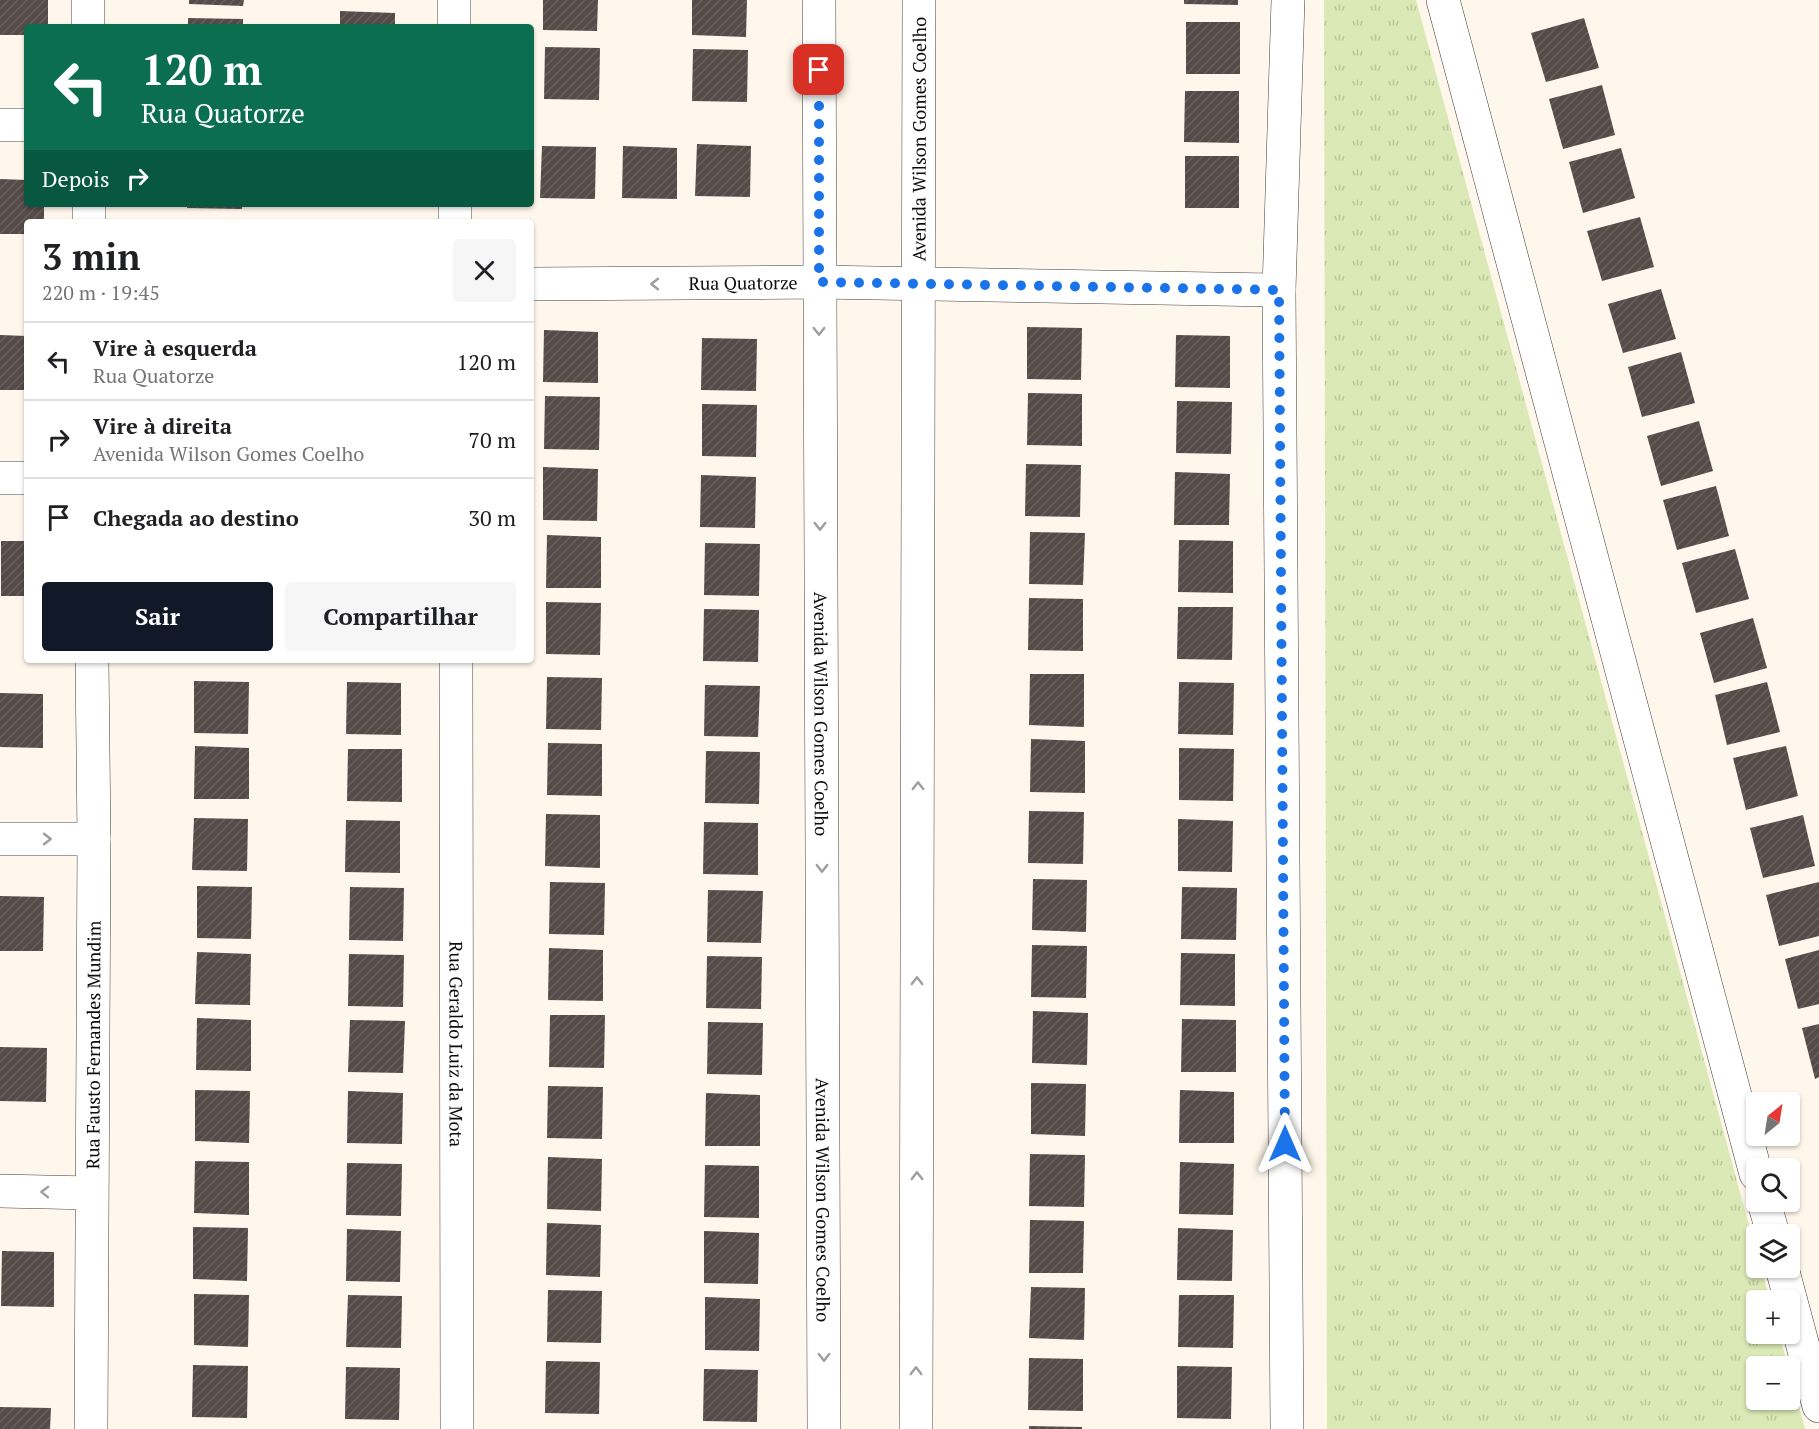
<!DOCTYPE html>
<html lang="pt">
<meta charset="utf-8">
<style>
body{margin:0;font-family:"PT Serif",serif;background:#f6f6f6;color:#202124;height:100vh;display:flex;flex-direction:column;font-size:22px;white-space:nowrap}
*{box-sizing:border-box;margin:0}
p{font-size:20px;color:#757577}
.icon{flex:none;width:33px;height:33px;fill:none;stroke:currentColor;stroke-width:2;stroke-linecap:round;stroke-linejoin:round}
.map{position:relative;flex:1;overflow:hidden}
.side{position:absolute;left:24px;top:219px;width:510px;height:444px;display:flex;flex-direction:column;background:#fff;border-radius:6px;box-shadow:0 2px 4px #0004}
.side>*{flex:none}
.banner{position:absolute;left:24px;top:24px;width:510px;height:183px;border-radius:6px;box-shadow:0 2px 4px #0004;background:#0b6e4f;color:#fff;overflow:hidden}
.needle{width:39px;rotate:30deg}
.buttons{position:absolute;left:1746px;top:1092px;display:grid;gap:12px}
.buttons a{display:grid;place-items:center;width:54px;height:54px;border-radius:6px;background:#fff;box-shadow:0 2px 4px #0004;font-size:30px}
.pin{position:absolute;display:grid;place-items:center;width:51px;height:51px;color:#fff;margin:-26px;border-radius:12px;box-shadow:0 3px 9px #0006}
.me{position:absolute;width:66px;margin:-33px;rotate:0deg;stroke-linejoin:round;filter:drop-shadow(0 0 4px #0008)}
.turn{display:flex;align-items:center;gap:21px;height:126px;padding:0 18px;font-size:27px}
.turn .icon{width:78px;height:78px;stroke-width:2.5}
.turn b{display:block;font-size:42px;line-height:51px}
.then{display:flex;align-items:center;height:57px;padding:0 18px;background:#0003;gap:12px;font-size:22px}
.round{display:grid;place-items:center;flex:none;width:63px;height:63px;border-radius:6px;background:#f6f6f6}
.headline{display:flex;align-items:center;justify-content:space-between;height:102px;padding:0 18px}
h1{font-size:36px;font-weight:700;line-height:45px}
.cta{display:flex;gap:12px;margin-top:auto;padding:12px 18px}
.cta a{flex:1;height:69px;border-radius:6px;background:#111827;color:#fff;font-size:24px;font-weight:700;line-height:69px;text-align:center}
.cta a+a{background:#f6f6f6;color:#202124}
ul{padding:0;list-style:none}
li{display:flex;align-items:center;gap:18px;height:78px;padding:0 18px;border-top:2px solid #e0e0e0}
li div{flex:1}
li b{display:block;font-size:22px}
li em{font-style:normal}
.map>svg:first-child{display:block}
.park{fill:url(#park-tufts)}
.building{fill:url(#building-hatch)}
.lines{fill:none;stroke-linecap:round;stroke-linejoin:round}
.minor-casing{stroke:#3f3f3f;stroke-width:34}
.minor{stroke:#fff;stroke-width:33}
.oneway{stroke:#9e9e9e}
.route{stroke:#1a73e8;stroke-width:10;stroke-dasharray:0 18}
.labels{text-anchor:middle;dominant-baseline:central;stroke-width:6;stroke-linejoin:round;paint-order:stroke}
.street-label{font-size:18px;fill:#0c0c0c;stroke:#fff}
</style>
<div class="map">
<svg width="1819" height="1429" viewBox="0 0 1819 1429">
<defs>
<pattern id="park-tufts" width="24" height="20" patternUnits="userSpaceOnUse" patternTransform="scale(1.5)"><rect width="24" height="20" fill="#dae9b5"/><path d="M3 7l-1-3M5 7V3M7 7l1-3M15 17l-1-3M17 17v-4M19 17l1-3" fill="none" stroke="#bac79a"/></pattern>
<pattern id="building-hatch" width="6" height="6" patternUnits="userSpaceOnUse" patternTransform="scale(1.5)"><rect width="6" height="6" fill="#554b48"/><path d="M-1 1l2-2M0 6l6-6M5 7l2-2" fill="none" stroke="#68605e"/></pattern>
</defs>
<rect width="100%" height="100%" fill="#fff7eb"/>
<!-- park -->
<polygon class="park" points="1324,0 1416,0 1756,1251 1756,1268 1761,1268 1770,1300 1756,1300 1756,1334 1779,1334 1788,1366 1756,1366 1756,1400 1790,1400 1790,1372 1805,1429 1327,1429"/>
<!-- building -->
<g class="building">
<polygon points="0,0 48,0 48,27 27,27 27,35 0,35"/>
<polygon points="189,0 244,0 243,6 189,4"/>
<polygon points="543,0 598,0 597,31 543,30"/>
<polygon points="692,0 747,0 746,37 692,35"/>
<polygon points="1184,0 1238,0 1238,5 1184,4"/>
<polygon points="340,11 395,13 395,27 340,27"/>
<polygon points="188,18 243,19 243,27 188,27"/>
<polygon points="1584,18 1599,68 1546,82 1531,33"/>
<rect x="1186" y="22" width="54" height="52"/>
<polygon points="545,47 600,48 599,100 544,99"/>
<polygon points="693,49 748,50 747,102 692,101"/>
<polygon points="1602,85 1615,135 1563,149 1549,99"/>
<polygon points="1185,91 1239,91 1239,143 1184,142"/>
<polygon points="697,144 751,146 750,197 695,196"/>
<polygon points="542,146 596,147 595,199 540,198"/>
<polygon points="623,146 677,148 677,199 622,198"/>
<polygon points="1621,148 1635,198 1583,213 1569,162"/>
<rect x="1185" y="156" width="54" height="52"/>
<polygon points="0,179 27,180 27,204 44,204 44,222 27,222 27,234 0,234"/>
<polygon points="187,204 242,204 242,209 187,208"/>
<polygon points="1640,217 1654,267 1602,281 1587,231"/>
<polygon points="1661,289 1676,339 1623,353 1608,304"/>
<polygon points="1027,327 1082,328 1081,380 1027,379"/>
<polygon points="544,330 598,332 598,383 543,382"/>
<polygon points="0,335 27,336 27,390 0,390"/>
<polygon points="1176,335 1230,336 1230,388 1175,387"/>
<polygon points="702,338 757,339 756,391 701,390"/>
<polygon points="1681,352 1695,403 1642,417 1628,367"/>
<polygon points="1028,393 1082,394 1082,446 1027,445"/>
<polygon points="545,396 600,397 599,450 544,449"/>
<polygon points="1177,401 1232,402 1231,454 1176,453"/>
<polygon points="702,404 757,405 756,457 702,456"/>
<polygon points="1699,421 1713,471 1661,486 1647,436"/>
<polygon points="1026,464 1081,465 1080,517 1025,516"/>
<polygon points="543,467 598,469 597,521 543,520"/>
<polygon points="1175,472 1230,474 1229,525 1174,525"/>
<polygon points="701,475 756,477 755,528 700,527"/>
<polygon points="1716,486 1729,536 1677,550 1663,500"/>
<polygon points="1030,532 1085,533 1083,585 1029,584"/>
<polygon points="547,535 601,537 601,588 546,588"/>
<polygon points="1179,540 1233,541 1233,593 1178,592"/>
<rect x="1" y="541" width="26" height="55"/>
<polygon points="705,543 760,544 759,596 704,595"/>
<polygon points="1735,549 1749,599 1696,613 1682,563"/>
<polygon points="1029,598 1083,599 1083,651 1028,650"/>
<polygon points="546,602 601,603 600,655 546,654"/>
<polygon points="1178,607 1233,607 1232,660 1177,659"/>
<polygon points="704,609 759,610 758,662 703,661"/>
<polygon points="1753,618 1767,668 1714,683 1700,633"/>
<polygon points="1030,674 1084,674 1084,727 1029,725"/>
<polygon points="547,677 602,678 601,730 546,729"/>
<polygon points="194,681 249,682 248,734 194,733"/>
<polygon points="347,682 401,683 401,735 346,734"/>
<polygon points="1179,682 1234,683 1233,735 1178,734"/>
<polygon points="1767,682 1780,732 1727,745 1715,695"/>
<polygon points="705,685 760,686 758,737 704,736"/>
<polygon points="0,693 43,694 43,748 0,747"/>
<polygon points="1031,739 1085,741 1085,793 1030,792"/>
<polygon points="548,743 602,744 602,796 547,795"/>
<polygon points="195,746 249,748 249,799 194,799"/>
<polygon points="1786,746 1798,796 1746,810 1733,758"/>
<polygon points="1179,748 1234,749 1233,801 1179,800"/>
<polygon points="348,749 402,749 402,802 347,801"/>
<polygon points="706,751 760,752 759,804 705,803"/>
<polygon points="1029,811 1084,812 1083,864 1028,863"/>
<polygon points="546,814 600,815 600,868 545,866"/>
<polygon points="1803,815 1815,866 1763,878 1750,828"/>
<polygon points="194,818 248,819 247,871 192,870"/>
<polygon points="1178,819 1233,821 1232,872 1178,871"/>
<polygon points="346,820 400,821 400,873 345,872"/>
<polygon points="704,822 758,823 758,875 703,874"/>
<polygon points="1033,879 1087,880 1086,932 1032,930"/>
<polygon points="550,882 605,883 604,935 549,934"/>
<polygon points="1819,882 1819,936 1779,946 1766,895"/>
<polygon points="197,886 252,887 251,939 197,938"/>
<polygon points="350,887 404,888 403,941 349,940"/>
<polygon points="1182,887 1237,888 1236,940 1181,939"/>
<polygon points="708,890 763,891 761,943 707,942"/>
<polygon points="0,896 44,897 43,951 0,951"/>
<polygon points="1032,945 1087,946 1086,998 1031,997"/>
<polygon points="549,948 603,950 603,1001 548,1000"/>
<polygon points="1819,950 1819,1004 1798,1009 1785,959"/>
<polygon points="197,952 251,954 250,1005 195,1004"/>
<polygon points="1181,953 1235,954 1235,1006 1180,1005"/>
<polygon points="349,954 404,955 403,1007 348,1006"/>
<polygon points="707,956 762,957 761,1009 706,1008"/>
<polygon points="1033,1011 1088,1013 1087,1065 1032,1063"/>
<polygon points="550,1015 605,1015 604,1068 549,1067"/>
<polygon points="197,1018 251,1020 251,1071 196,1070"/>
<polygon points="1182,1019 1236,1020 1236,1072 1181,1072"/>
<polygon points="350,1020 405,1021 403,1073 348,1072"/>
<polygon points="708,1022 763,1023 762,1075 707,1074"/>
<polygon points="1819,1024 1819,1077 1815,1079 1802,1028"/>
<polygon points="0,1047 47,1048 46,1102 0,1101"/>
<polygon points="1031,1083 1086,1084 1085,1136 1031,1134"/>
<polygon points="548,1086 603,1087 602,1139 547,1138"/>
<polygon points="195,1090 250,1091 249,1143 195,1141"/>
<polygon points="1180,1090 1234,1092 1234,1143 1179,1143"/>
<polygon points="348,1091 403,1093 402,1144 347,1143"/>
<polygon points="706,1093 760,1095 760,1146 705,1146"/>
<polygon points="1030,1154 1085,1155 1084,1207 1029,1206"/>
<polygon points="548,1157 602,1159 601,1211 547,1209"/>
<polygon points="195,1161 249,1162 249,1215 194,1213"/>
<polygon points="1180,1162 1234,1164 1233,1215 1179,1214"/>
<polygon points="347,1163 402,1164 401,1216 346,1215"/>
<polygon points="705,1165 759,1166 759,1218 704,1217"/>
<polygon points="1030,1220 1084,1221 1083,1273 1029,1273"/>
<polygon points="547,1223 601,1225 600,1277 546,1275"/>
<polygon points="193,1227 248,1228 247,1281 193,1279"/>
<polygon points="1178,1228 1233,1230 1232,1281 1177,1280"/>
<polygon points="347,1229 401,1231 400,1282 346,1281"/>
<polygon points="704,1231 759,1233 758,1284 704,1283"/>
<polygon points="2,1251 54,1252 54,1307 1,1306"/>
<polygon points="1031,1287 1085,1288 1084,1340 1029,1338"/>
<polygon points="548,1290 602,1291 601,1343 547,1342"/>
<polygon points="194,1294 249,1295 248,1347 194,1345"/>
<polygon points="348,1295 402,1296 401,1348 346,1347"/>
<polygon points="1179,1295 1234,1295 1233,1348 1178,1347"/>
<polygon points="705,1297 760,1299 759,1351 705,1350"/>
<polygon points="1029,1358 1083,1359 1083,1411 1028,1410"/>
<polygon points="546,1361 600,1362 599,1414 545,1413"/>
<polygon points="193,1365 248,1366 247,1418 192,1417"/>
<polygon points="1177,1366 1232,1367 1231,1419 1177,1418"/>
<polygon points="346,1367 400,1368 399,1420 345,1419"/>
<polygon points="704,1369 758,1370 757,1422 703,1421"/>
<polygon points="0,1407 51,1408 50,1429 0,1429"/>
<polygon points="1029,1426 1082,1427 1082,1429 1029,1429"/>
</g>
<g class="lines">
<defs>
<g id="minor">
<polyline points="88,0 88,27"/>
<polyline points="454,0 454,27"/>
<path id="s1" d="M819,0L824,1429"/>
<polyline points="1443,0 1756,1174"/>
<polyline points="0,125 27,125"/>
<polyline points="89,204 89,222"/>
<polyline points="455,204 455,222"/>
<path id="s2" d="M531,284L819,282L1279,290"/>
<polyline points="0,478 27,478"/>
<path id="s3" d="M456,660L457,1429"/>
<polyline points="0,839 94,839"/>
<polyline points="0,1191 91,1193"/>
<polyline points="1764,1202 1773,1234"/>
<polyline points="1782,1268 1819,1406"/>
<path id="s4" d="M91,1429L94,839L92,660"/>
<path id="s5" d="M916,1429L919,0"/>
<polyline points="1287,1429 1279,290 1288,0"/>
</g>
</defs>
<!-- minor casing -->
<use href="#minor" class="minor-casing"/>
<!-- minor -->
<use href="#minor" class="minor"/>
</g>
<!-- one-way arrows -->
<defs><path id="oneway-chevron" d="M-2-3.5L2.5 0L-2 3.5" fill="none" stroke-width="1.6" stroke-linecap="round" stroke-linejoin="round" transform="scale(1.5)"/></defs>
<g class="oneway">
<use href="#oneway-chevron" transform="translate(655 284) rotate(180)"/>
<use href="#oneway-chevron" transform="translate(819 331) rotate(90)"/>
<use href="#oneway-chevron" transform="translate(820 526) rotate(90)"/>
<use href="#oneway-chevron" transform="translate(918 786) rotate(-90)"/>
<use href="#oneway-chevron" transform="translate(47 839)"/>
<use href="#oneway-chevron" transform="translate(822 868) rotate(90)"/>
<use href="#oneway-chevron" transform="translate(917 981) rotate(-90)"/>
<use href="#oneway-chevron" transform="translate(917 1176) rotate(-90)"/>
<use href="#oneway-chevron" transform="translate(45 1192) rotate(-179)"/>
<use href="#oneway-chevron" transform="translate(824 1357) rotate(90)"/>
<use href="#oneway-chevron" transform="translate(916 1371) rotate(-90)"/>
</g>
<g class="lines">
<!-- route -->
<polyline class="route" points="819,70 819,282 1279,290 1285,1144"/>
</g>
<g class="labels">
<!-- street labels -->
<g class="street-label">
<text stroke="none"><textPath href="#s5" startOffset="1290">Avenida Wilson Gomes Coelho</textPath></text>
<text stroke="none"><textPath href="#s2" startOffset="212">Rua Quatorze</textPath></text>
<text stroke="none"><textPath href="#s1" startOffset="714">Avenida Wilson Gomes Coelho</textPath></text>
<text stroke="none"><textPath href="#s4" startOffset="384">Rua Fausto Fernandes Mundim</textPath></text>
<text stroke="none"><textPath href="#s3" startOffset="384">Rua Geraldo Luiz da Mota</textPath></text>
<text stroke="none"><textPath href="#s1" startOffset="1200">Avenida Wilson Gomes Coelho</textPath></text>
</g>
</g>
</svg>
<div class="buttons">
<a><svg class="needle" viewBox="-14 -14 28 28"><path d="M0-13l5 13h-10z" fill="#e53935"/><path d="M0 13l5-13h-10z" fill="#757577"/></svg></a>
<a><svg class="icon" aria-label="search" viewBox="0 0 24 24"><circle cx="10" cy="10" r="6"/><path d="M15 15l6 6"/></svg></a>
<a><svg class="icon" aria-label="layers" viewBox="0 0 24 24"><path d="M12 4l9 5-9 5-9-5zM3 14l9 5 9-5"/></svg></a>
<a>+</a>
<a>−</a>
</div>
<div class="pin" style="left:819px;top:70px;background:#d93025"><svg class="icon" aria-label="arrive" viewBox="0 0 24 24"><path d="M6 21V4h12l-3 4 3 4H6"/></svg></div>
<svg class="me" style="left:1285px;top:1144px" viewBox="-20 -20 40 40"><path d="M0-17L14 15 0 8-14 15z" fill="#1a73e8" stroke="#fff" stroke-width="4"/></svg>
<div class="banner">
<div class="turn"><svg class="icon" aria-label="left" viewBox="0 0 24 24"><path d="M17 20v-9H6M10 6l-5 5 5 5"/></svg><div><b>120 m</b>Rua Quatorze</div></div>
<div class="then">Depois<svg class="icon" aria-label="right" viewBox="0 0 24 24"><path d="M7 20v-9h11M14 6l5 5-5 5"/></svg></div>
</div>
<section class="side">
<div class="headline"><div><h1>3 min</h1><p>220 m · 19:45</p></div><a class="round"><svg class="icon" aria-label="close" viewBox="0 0 24 24"><path d="M6 6l12 12M18 6L6 18"/></svg></a></div>
<ul>
<li><svg class="icon" aria-label="left" viewBox="0 0 24 24"><path d="M17 20v-9H6M10 6l-5 5 5 5"/></svg><div><b>Vire à esquerda</b><p>Rua Quatorze</p></div><em>120 m</em></li>
<li><svg class="icon" aria-label="right" viewBox="0 0 24 24"><path d="M7 20v-9h11M14 6l5 5-5 5"/></svg><div><b>Vire à direita</b><p>Avenida Wilson Gomes Coelho</p></div><em>70 m</em></li>
<li><svg class="icon" aria-label="arrive" viewBox="0 0 24 24"><path d="M6 21V4h12l-3 4 3 4H6"/></svg><div><b>Chegada ao destino</b></div><em>30 m</em></li>
</ul>
<div class="cta"><a>Sair</a><a>Compartilhar</a></div>
</section>
</div>
